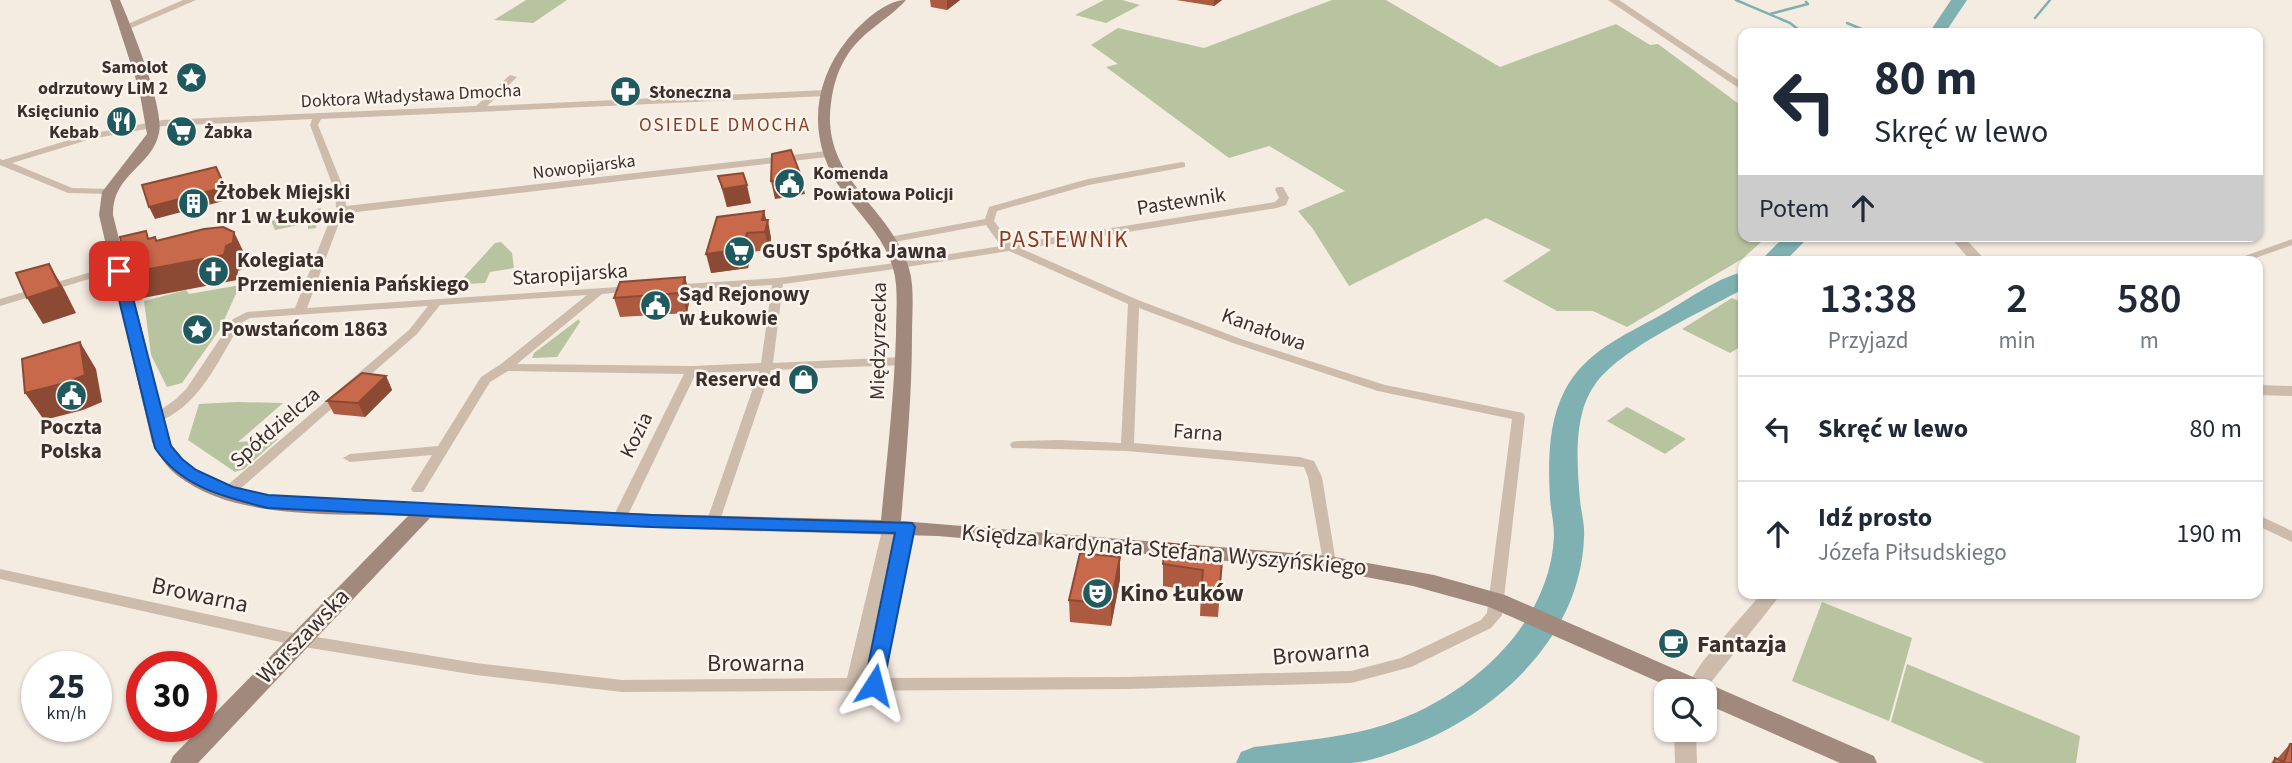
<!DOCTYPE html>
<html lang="pl">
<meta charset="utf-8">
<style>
body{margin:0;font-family:"Source Sans 3",sans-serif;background:#f6f6f7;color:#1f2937;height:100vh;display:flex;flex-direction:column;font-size:26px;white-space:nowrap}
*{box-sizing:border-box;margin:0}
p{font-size:23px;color:#747a83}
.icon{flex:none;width:38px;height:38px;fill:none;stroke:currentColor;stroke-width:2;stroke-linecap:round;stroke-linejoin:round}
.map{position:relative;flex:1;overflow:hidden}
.panel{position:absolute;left:1738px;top:256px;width:525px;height:343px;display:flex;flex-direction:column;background:#fff;border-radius:14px;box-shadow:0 2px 5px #0004}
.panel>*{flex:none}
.top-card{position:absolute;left:1738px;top:28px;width:525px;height:214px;border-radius:14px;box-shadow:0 2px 5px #0004;background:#fff;color:#1f2937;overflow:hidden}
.controls{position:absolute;left:1654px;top:679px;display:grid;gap:14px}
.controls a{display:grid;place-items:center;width:63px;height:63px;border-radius:14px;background:#fff;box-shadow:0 2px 5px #0004;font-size:35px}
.speed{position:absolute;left:21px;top:651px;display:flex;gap:14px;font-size:35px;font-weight:700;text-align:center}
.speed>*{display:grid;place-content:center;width:91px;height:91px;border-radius:50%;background:#fff;box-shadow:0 2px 5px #0004;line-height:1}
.speed small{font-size:18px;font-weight:400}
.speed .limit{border:10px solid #d22;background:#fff;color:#111}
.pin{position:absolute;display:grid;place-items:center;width:60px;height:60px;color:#fff;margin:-30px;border-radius:14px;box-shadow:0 4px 10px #0006}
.me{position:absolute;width:77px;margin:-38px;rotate:9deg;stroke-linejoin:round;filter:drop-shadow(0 0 5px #0008)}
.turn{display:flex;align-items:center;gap:24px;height:147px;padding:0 21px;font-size:32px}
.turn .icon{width:91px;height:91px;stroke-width:2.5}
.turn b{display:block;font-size:49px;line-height:60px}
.then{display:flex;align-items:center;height:66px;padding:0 21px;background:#0003;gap:14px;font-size:26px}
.eta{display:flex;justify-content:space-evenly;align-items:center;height:119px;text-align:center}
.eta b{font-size:42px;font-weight:600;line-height:49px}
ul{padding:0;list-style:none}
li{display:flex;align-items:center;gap:21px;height:105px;padding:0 21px;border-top:2px solid #e0e1e3}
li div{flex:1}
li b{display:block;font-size:26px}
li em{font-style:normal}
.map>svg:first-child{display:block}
.green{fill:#b8c4a0}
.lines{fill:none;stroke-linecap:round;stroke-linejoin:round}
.stream{stroke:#7fb0b2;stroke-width:2.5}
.river{fill:#7fb0b2;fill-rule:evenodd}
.minor{fill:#cdbbac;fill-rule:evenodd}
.tertiary{fill:#cdbbac;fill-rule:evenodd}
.secondary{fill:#a18a7d;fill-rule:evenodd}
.wall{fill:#ac5a40}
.shaded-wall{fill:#8c4a34}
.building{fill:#c8694b;stroke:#8c4a34;stroke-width:2}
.route{fill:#1a73e8;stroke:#114b97;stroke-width:2}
.labels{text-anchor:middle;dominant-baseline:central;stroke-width:5;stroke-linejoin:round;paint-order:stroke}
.far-poi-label{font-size:18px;font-weight:bold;fill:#3b302b;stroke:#fbf5ee;text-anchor:start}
.far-street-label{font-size:18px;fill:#3b302b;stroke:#fbf5ee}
.far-neighbourhood-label{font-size:19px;letter-spacing:2px;fill:#8c3b22;stroke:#fbf5ee}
.poi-label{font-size:21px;font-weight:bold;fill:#3b302b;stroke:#fbf5ee;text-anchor:start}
.street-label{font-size:21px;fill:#3b302b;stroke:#fbf5ee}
.neighbourhood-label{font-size:23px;letter-spacing:2px;fill:#8c3b22;stroke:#fbf5ee}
.near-street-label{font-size:24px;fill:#3b302b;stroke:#fbf5ee}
.near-poi-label{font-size:24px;font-weight:bold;fill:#3b302b;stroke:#fbf5ee;text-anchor:start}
</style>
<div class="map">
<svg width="2292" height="763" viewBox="0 0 2292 763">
<rect width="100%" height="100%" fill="#f4ebe1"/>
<!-- green -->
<g class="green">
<polygon points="526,0 567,0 533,23 494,20"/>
<polygon points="1104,0 1122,0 1140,5 1106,23 1075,15"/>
<polygon points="1332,0 1386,0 1500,67 1616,24 1650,45 1658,44 1743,107 1743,236 1768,236 1742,259 1627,327 1593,311 1557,311 1503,281 1551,250 1486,218 1349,286 1313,229 1298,211 1345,191 1269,146 1229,158 1106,67 1118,64 1091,45 1118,28 1204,48"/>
<polygon points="321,208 316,228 308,229 308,223 275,230 271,221"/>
<polygon points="501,242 512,253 514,268 490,272 485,283 466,284 464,277 495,243"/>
<polygon points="240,285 220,329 182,383 167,387 151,355 144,301 186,290 189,294"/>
<polygon points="1732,298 1743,303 1743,345 1730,353 1682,329"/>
<polygon points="579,319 580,322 557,357 532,358 534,353"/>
<polygon points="237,402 283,403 238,442 278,439 244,469 235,472 188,440 199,404"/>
<polygon points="1627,407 1686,439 1665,454 1607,421"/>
<polygon points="1822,602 1912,638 1889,721 1792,681"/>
<polygon points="1907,664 2080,736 2076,763 1985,763 1891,722"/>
</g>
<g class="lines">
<!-- stream -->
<g class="stream">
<polyline points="1736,0 1790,23 1803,33"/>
<polyline points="1770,14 1808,4 1806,2"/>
<polyline points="2035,18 2050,0"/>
<polyline points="1847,23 1871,33"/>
</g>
<!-- river -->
<g class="river">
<polygon points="1951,0 1967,0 1945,33 1929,33"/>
<polygon points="1785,236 1810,236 1785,261 1760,261"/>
<path d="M1743,272V289C1702,312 1618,349 1594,386C1573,416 1577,465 1580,500C1581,512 1585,524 1584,537C1581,637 1496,714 1408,747C1390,754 1371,761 1352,763C1314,763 1274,763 1236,763L1241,752L1254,747C1297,741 1343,738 1384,725C1466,699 1550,627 1554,536C1554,523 1551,511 1550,499C1548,463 1548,422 1565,390C1585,352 1623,336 1659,316C1685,302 1714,279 1743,272Z"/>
</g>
<!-- minor -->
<g class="minor">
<path d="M510,75L517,77L487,106L826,90L830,93L826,96L321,119L318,125L345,192L346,206L827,151L832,154L827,157L348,213L339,223L307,308L632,286L636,287L638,289L636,291L602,294L517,364L692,366L761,363L772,285L671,290L665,287L667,285L778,278L881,265L1001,246L986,225L889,243L884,240L889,237L985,219L989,207L1088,179L1182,162L1185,163V167L1089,185L997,211L994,221L1011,244L1275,202L1279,198L1275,189L1277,187H1283L1289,198L1286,205L1277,208L1022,249L1138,300L1241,339L1385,385L1523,413L1525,416L1502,615L1491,628L1411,667L1351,683L1126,689L622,692L476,675L298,646L0,579V569L298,634L476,663L622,680L847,678L883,526L885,523H895L897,526L864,678H867L899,527L901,524H911L913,527L883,678L1126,677L1351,671L1401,658L1481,620L1487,613L1512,419L1378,391L1233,343L1139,308L1134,443L1299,457L1314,461L1322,477L1336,563L1334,567L1329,568L1324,567L1308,477L1304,467L1127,451L1012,448L1010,445L1012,442L1017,441L1060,440L1121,443L1128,304L1009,251L881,271L783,284L773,363L903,357L909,361L903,365L771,370L718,526H708L706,523L759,371L696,373L626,519L624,522H614L612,519L684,374L508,371L490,382L423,492H413L411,489L432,455L350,462L343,458L350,454L438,446L481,377L501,364L587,295L440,305L417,334L233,495H223L221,492L223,489L409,330L428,306L250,318L241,323C219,359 198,410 154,423L148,419L176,399L187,388L233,319L247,312L295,308L329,222L339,210L336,207L335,192L310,125L312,119L163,126L91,139L12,163L72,188L113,189L115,191L110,194L68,193L0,165V159L3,160L89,134L163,120L476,106Z"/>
<polygon points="2292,239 2292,245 2247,261 2231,261"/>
<polygon points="118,264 123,267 122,269 0,306 0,299"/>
<polygon points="2258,515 2292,531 2292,542 2258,526"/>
</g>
<!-- tertiary -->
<g class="tertiary">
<polygon points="183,0 196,0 129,29 121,27"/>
<polygon points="1608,0 1619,0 1743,83 1743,91"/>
<polygon points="1949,236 1963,236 1986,261 1971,261"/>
<polygon points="2258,385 2292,386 2292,396 2258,395"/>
<polygon points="1762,593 1782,593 1704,691 1683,691 1703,661"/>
<polygon points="1674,730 1696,730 1697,763 1675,763"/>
</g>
<!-- secondary -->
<path class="secondary" d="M110,0H120C131,26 165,108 159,133C152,167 112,174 113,215L170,442C194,483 241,492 285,497L652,514L881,520C887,459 894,397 896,335C896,316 898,296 895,277C889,242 863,219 843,192C808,144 810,86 847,40C860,24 885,0 906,0C888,20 863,31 848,54C838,69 833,86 831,103C820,183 898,209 911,277C914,296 912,316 912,335C912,397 906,459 901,521L1329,556L1434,575L1505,595L1874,756L1877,763H1840L1704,703V691H1679L1489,607L1413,586L1329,570L938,536L652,528L430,518L198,763H170L173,756L408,516C338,513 236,521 178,476C166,467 159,455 152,442L99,215L102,192L147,134L139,89Z"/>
</g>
<!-- wall -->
<g class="wall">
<polygon points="930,0 960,0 947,10 931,7"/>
<polygon points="1176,0 1222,0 1214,6"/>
<polygon points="718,176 751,203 727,207"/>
<polygon points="764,211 771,238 769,250 751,252 748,268 711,273"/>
<polygon points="685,277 690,297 687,313 620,317 614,298"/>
<polygon points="386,376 392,390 365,417 334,414 327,401"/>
<polygon points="1223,550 1218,617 1200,616 1201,592 1163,586 1163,564"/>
<polygon points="1120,557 1120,579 1111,626 1070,622 1069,600"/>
<polygon points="2290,744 2292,763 2271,763 2275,758 2277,759"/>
</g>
<!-- shaded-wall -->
<g class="shaded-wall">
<polygon points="947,0 960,0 947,10"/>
<polygon points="1214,0 1222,0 1214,6"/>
<polygon points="216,167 231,199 155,219 149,207"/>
<polygon points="801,176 805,194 775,199 771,181"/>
<polygon points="747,185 751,203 727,207 723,189"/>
<polygon points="764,211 767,225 768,220 771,238 769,250 762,220"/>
<polygon points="234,232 246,257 245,268 238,271 237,280 143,298 128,273 156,241 155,237 169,262 226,246"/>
<polygon points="747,233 751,252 748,268 711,273 706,254"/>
<polygon points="49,264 64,289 76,313 43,324 27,298"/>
<polygon points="685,277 690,297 687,313 681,293"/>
<polygon points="80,342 96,369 102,402 83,410 44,420 25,393"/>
<polygon points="386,376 392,390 365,417 358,403"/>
<polygon points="1120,557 1120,579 1111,626 1111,604"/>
</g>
<!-- building -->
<g class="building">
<polygon points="791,150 801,176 771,181 772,154"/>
<polygon points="216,167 225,187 149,207 142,185"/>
<polygon points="743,173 747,185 723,189 718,176"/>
<polygon points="764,211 762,220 768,220 765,232 747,233 743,249 706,254 717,217"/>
<polygon points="223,227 234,232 233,243 226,246 224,255 128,273 120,237 146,231 148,239 155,237 156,241 204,229"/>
<polygon points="49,264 60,287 27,298 16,273"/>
<polygon points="685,277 681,293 614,298 620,282"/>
<polygon points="80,342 85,375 65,383 25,393 22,359"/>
<polygon points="362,373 386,376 358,403 327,401"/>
<polygon points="1165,543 1223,550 1219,596 1201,594 1203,570 1163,564"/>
<polygon points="1080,553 1120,557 1111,604 1069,600"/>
<polygon points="2290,744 2292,744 2292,763 2274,763 2275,758 2284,762"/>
</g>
<!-- route -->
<path class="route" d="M119,267L126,271L171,446L182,459L196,470L233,487L268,495L652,515L912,523L915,527L882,691L874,693L867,691L864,685L895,533L652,527L268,508C224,497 181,487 155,448L112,271Z"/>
<!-- icons -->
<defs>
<symbol id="sight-disc" viewBox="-11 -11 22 22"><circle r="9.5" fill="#1f5a5e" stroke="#fbf5ee"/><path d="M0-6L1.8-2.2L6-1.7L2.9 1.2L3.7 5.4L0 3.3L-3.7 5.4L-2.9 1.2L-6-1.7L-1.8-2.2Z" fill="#fff"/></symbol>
<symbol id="pharmacy-disc" viewBox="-11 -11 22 22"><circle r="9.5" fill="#1f5a5e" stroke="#fbf5ee"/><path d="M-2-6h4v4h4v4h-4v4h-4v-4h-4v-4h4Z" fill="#fff"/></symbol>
<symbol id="restaurant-disc" viewBox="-11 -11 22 22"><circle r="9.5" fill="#1f5a5e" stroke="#fbf5ee"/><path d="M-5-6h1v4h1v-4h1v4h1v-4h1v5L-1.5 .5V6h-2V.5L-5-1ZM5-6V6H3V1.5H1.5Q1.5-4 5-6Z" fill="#fff"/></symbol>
<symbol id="supermarket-disc" viewBox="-11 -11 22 22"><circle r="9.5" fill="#1f5a5e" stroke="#fbf5ee"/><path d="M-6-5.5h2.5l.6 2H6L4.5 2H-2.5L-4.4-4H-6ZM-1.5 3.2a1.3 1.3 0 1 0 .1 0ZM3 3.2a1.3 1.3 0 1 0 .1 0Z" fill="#fff"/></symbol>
<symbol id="civic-disc" viewBox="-11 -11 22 22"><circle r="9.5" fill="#1f5a5e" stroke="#fbf5ee"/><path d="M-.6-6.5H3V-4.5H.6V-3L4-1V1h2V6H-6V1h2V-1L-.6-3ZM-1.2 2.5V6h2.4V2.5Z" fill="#fff"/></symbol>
<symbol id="building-disc" viewBox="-11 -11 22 22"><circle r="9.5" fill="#1f5a5e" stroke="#fbf5ee"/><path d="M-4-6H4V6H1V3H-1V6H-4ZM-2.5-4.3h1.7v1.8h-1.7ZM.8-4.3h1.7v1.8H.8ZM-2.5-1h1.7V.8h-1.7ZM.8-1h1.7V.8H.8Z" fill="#fff"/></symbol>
<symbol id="church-disc" viewBox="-11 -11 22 22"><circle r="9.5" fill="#1f5a5e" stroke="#fbf5ee"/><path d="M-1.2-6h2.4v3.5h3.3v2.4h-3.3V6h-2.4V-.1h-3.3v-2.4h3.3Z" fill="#fff"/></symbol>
<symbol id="shop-disc" viewBox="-11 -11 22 22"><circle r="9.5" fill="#1f5a5e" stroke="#fbf5ee"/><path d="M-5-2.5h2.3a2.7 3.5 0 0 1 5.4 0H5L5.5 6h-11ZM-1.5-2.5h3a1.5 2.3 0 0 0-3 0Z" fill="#fff"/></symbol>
<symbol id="theatre-disc" viewBox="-11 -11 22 22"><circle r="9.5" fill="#1f5a5e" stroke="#fbf5ee"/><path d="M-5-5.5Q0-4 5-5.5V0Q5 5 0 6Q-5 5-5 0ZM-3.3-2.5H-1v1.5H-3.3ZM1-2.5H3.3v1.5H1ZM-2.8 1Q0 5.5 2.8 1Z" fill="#fff"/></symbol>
<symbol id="cafe-disc" viewBox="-11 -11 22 22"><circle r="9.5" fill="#1f5a5e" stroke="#fbf5ee"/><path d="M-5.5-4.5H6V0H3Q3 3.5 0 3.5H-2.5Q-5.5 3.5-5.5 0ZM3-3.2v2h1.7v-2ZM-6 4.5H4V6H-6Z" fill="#fff"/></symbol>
</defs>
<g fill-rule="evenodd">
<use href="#sight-disc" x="174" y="60" width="35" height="35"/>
<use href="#pharmacy-disc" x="608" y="74" width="35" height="35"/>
<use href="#restaurant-disc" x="104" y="104" width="35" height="35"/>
<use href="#supermarket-disc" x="164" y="114" width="35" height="35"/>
<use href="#civic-disc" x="772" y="166" width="35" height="35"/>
<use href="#building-disc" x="176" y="186" width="35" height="35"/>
<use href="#supermarket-disc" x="722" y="234" width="35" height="35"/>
<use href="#church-disc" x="196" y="254" width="35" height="35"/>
<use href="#civic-disc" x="638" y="288" width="35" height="35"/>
<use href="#sight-disc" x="180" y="312" width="35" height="35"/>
<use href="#shop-disc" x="786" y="362" width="35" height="35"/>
<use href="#civic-disc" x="54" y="378" width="35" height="35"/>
<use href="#theatre-disc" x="1080" y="576" width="35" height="35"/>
<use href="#cafe-disc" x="1656" y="626" width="35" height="35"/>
</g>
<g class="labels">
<!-- far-poi labels -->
<g class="far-poi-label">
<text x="168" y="67" text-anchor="end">Samolot<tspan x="168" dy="21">odrzutowy LiM 2</tspan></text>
<text x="649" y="92">Słoneczna</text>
<text x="99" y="111" text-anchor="end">Księciunio<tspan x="99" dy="21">Kebab</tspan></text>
<text x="204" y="132">Żabka</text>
<text x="813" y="173">Komenda<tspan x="813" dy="21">Powiatowa Policji</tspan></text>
</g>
<!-- far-street labels -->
<g class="far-street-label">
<text transform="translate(411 96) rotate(-3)">Doktora Władysława Dmocha</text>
<text transform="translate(584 167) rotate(-7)">Nowopijarska</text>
</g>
<!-- far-neighbourhood labels -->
<g class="far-neighbourhood-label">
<text x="725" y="125">OSIEDLE DMOCHA</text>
</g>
<!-- poi labels -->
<g class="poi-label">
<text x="216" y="192">Żłobek Miejski<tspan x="216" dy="24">nr 1 w Łukowie</tspan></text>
<text x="762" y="251">GUST Spółka Jawna</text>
<text x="237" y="260">Kolegiata<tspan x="237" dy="24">Przemienienia Pańskiego</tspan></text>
<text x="679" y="294">Sąd Rejonowy<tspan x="679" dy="24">w Łukowie</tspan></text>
<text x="221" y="329">Powstańcom 1863</text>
<text x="781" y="379" text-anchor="end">Reserved</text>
<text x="71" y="427" text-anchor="middle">Poczta<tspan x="71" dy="24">Polska</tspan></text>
</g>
<!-- street labels -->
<g class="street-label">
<text transform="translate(1181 201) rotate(-9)">Pastewnik</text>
<text transform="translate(570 274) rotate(-4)">Staropijarska</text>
<text transform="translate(1264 329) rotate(20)">Kanałowa</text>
<text transform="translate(878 341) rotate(-89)">Międzyrzecka</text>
<text transform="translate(275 427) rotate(-41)">Spółdzielcza</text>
<text transform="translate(1198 432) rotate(4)">Farna</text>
<text transform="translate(636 435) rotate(-64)">Kozia</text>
</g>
<!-- neighbourhood labels -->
<g class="neighbourhood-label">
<text x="1064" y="239">PASTEWNIK</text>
</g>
<!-- near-street labels -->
<g class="near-street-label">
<text transform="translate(1164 550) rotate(5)">Księdza kardynała Stefana Wyszyńskiego</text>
<text transform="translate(200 595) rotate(12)">Browarna</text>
<text transform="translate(303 636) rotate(-46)">Warszawska</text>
<text transform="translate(1321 653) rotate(-5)">Browarna</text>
<text x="756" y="663">Browarna</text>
</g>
<!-- near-poi labels -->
<g class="near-poi-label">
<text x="1120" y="593">Kino Łuków</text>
<text x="1697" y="644">Fantazja</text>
</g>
</g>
</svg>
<div class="controls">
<a><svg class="icon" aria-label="search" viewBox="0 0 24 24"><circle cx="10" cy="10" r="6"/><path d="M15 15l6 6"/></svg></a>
</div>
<div class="speed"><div>25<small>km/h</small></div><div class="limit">30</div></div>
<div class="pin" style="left:119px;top:271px;background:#d93025"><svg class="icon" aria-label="arrive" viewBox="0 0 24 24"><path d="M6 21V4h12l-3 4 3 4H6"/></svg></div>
<svg class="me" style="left:874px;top:685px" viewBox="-20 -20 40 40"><path d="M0-17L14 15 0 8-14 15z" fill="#1a73e8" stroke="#fff" stroke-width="4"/></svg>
<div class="top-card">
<div class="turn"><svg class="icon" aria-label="left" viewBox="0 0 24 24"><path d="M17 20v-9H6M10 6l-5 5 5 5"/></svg><div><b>80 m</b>Skręć w lewo</div></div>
<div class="then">Potem<svg class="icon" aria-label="ahead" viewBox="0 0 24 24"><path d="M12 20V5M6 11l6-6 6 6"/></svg></div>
</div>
<section class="panel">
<div class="eta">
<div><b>13:38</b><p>Przyjazd</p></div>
<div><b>2</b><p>min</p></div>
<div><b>580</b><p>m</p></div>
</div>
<ul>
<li><svg class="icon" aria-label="left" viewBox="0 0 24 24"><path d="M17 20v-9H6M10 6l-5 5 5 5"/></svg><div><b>Skręć w lewo</b></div><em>80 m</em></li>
<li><svg class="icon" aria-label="ahead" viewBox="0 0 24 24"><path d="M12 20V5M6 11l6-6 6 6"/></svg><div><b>Idź prosto</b><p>Józefa Piłsudskiego</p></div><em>190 m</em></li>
</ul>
</section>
</div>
